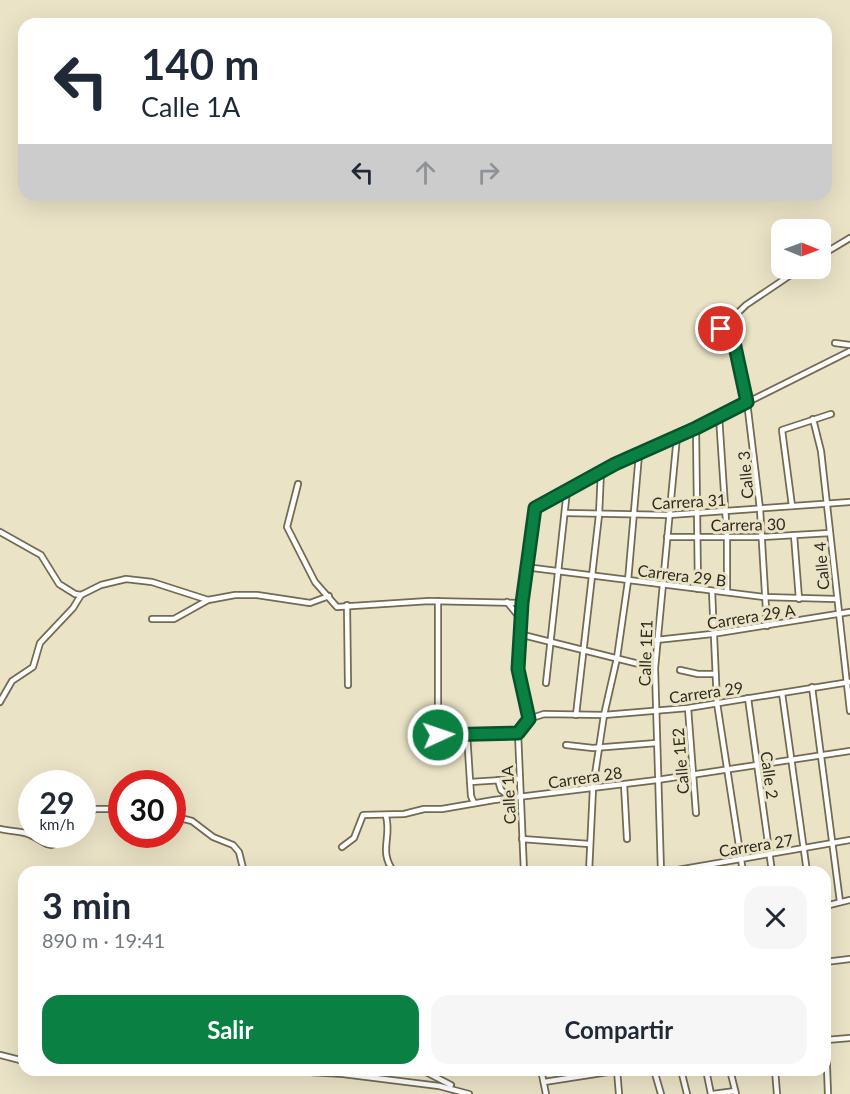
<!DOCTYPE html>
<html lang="es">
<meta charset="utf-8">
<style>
body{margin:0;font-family:Lato,sans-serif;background:#f6f6f7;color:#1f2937;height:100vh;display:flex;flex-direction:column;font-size:22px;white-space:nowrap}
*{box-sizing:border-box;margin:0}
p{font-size:20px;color:#747a83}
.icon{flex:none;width:33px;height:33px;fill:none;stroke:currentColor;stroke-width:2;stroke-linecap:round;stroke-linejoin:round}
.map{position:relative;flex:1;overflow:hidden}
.sheet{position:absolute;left:18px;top:866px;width:813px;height:210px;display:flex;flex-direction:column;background:#fff;border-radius:18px;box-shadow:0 6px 24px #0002}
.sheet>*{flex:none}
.banner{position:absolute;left:18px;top:18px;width:814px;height:183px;border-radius:18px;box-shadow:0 6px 24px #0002;background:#fff;color:#1f2937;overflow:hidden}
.needle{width:39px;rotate:91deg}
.controls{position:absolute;left:771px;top:219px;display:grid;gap:12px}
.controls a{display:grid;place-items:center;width:60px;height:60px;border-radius:12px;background:#fff;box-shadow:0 6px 24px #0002;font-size:30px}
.speed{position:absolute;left:18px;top:770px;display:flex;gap:12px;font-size:30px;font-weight:700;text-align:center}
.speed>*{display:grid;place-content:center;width:78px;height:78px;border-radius:50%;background:#fff;box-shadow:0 6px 24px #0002;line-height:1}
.speed small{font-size:15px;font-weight:400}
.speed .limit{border:9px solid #d22;background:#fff;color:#111}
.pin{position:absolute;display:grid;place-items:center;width:51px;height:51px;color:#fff;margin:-26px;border:3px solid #fff;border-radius:50%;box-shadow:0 2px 6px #0007}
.me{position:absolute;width:66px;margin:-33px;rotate:87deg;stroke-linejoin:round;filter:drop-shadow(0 0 4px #0008)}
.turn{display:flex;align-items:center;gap:21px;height:126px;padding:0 24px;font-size:27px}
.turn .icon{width:78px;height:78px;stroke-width:2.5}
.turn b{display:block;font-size:42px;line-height:51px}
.lanes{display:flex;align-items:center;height:57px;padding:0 24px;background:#0003;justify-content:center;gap:30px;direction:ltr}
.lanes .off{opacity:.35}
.round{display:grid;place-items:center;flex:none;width:63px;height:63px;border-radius:18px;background:#f6f6f7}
.headline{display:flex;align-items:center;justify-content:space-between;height:102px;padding:0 24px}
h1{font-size:36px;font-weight:700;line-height:45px}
.button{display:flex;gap:12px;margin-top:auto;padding:12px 24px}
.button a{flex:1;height:69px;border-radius:18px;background:#0b8043;color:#fff;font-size:24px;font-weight:700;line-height:69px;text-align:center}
.button a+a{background:#f6f6f7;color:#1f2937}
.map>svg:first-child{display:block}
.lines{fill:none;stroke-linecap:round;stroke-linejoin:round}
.minor-casing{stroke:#726b51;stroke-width:8}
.minor{stroke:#fff;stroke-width:4.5}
.route-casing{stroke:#07532c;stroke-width:15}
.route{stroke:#0b8043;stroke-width:10}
.labels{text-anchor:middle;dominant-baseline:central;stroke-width:6;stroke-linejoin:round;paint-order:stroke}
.street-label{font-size:16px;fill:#2c2a1f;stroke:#eae3c6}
</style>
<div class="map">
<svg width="850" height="1094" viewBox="0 0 850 1094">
<rect width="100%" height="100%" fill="#eae3c6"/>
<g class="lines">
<defs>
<g id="minor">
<polyline points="820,256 850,238"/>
<polyline points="835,343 850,345"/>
<polyline points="719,416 727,537 727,592"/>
<polyline points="813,419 821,451 850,711"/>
<polyline points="696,428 698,589"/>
<polyline points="298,484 287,527 315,582 337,607 429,601 522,603"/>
<polyline points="792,506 782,430 831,414"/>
<polyline points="566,513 669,515 850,502"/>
<polyline points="0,532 41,555 59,584 75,594 81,595 101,585 126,579 152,582 208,600 235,595 257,595 310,603 329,596"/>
<polyline points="794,535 799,599"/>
<polyline points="667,537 761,537 830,533"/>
<polyline points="525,567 764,597 836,599"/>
<polyline points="712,591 717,703 743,872"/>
<polyline points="438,601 438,735 518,733"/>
<polyline points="507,602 520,618"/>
<polyline points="347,605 348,685"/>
<polyline points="152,619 174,619 208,600"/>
<polyline points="767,626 760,509 747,402 733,342 721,329 746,305 801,268"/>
<polyline points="519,634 655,668"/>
<polyline points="656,640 712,634 850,612"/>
<polyline points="680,670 698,674 715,674"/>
<polyline points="546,683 567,490"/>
<polyline points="812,687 840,902"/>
<polyline points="782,693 807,872"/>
<polyline points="748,698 772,872"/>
<polyline points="0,702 12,681 33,667 40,643 73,608 81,595"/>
<polyline points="688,708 696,813"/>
<polyline points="576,715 599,515 601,471"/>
<polyline points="529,719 544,714 604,715 688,708 850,682"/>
<polyline points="467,734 471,796 474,803"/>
<polyline points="566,745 593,748 657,743"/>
<polyline points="498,780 501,790 510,797"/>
<polyline points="470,782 518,779"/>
<polyline points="624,784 627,839"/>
<polyline points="172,816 192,821 213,837 233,845 239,852 244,872"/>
<path d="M386,816C392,838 378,851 394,872"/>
<polyline points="82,820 95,809 122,809"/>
<path d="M0,829C8,831 17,831 25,833C47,839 46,856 68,834"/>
<polyline points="522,839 589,844"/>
<polyline points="342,847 354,838 363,815 404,814 424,809 442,809 494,800 657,780 850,751"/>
<polyline points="524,872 518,733 529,719 518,669 525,567 535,507 615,464 696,428 850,351"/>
<polyline points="589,872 593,788 604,715 617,658 628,581 639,454"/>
<polyline points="661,872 655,668 677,436"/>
<polyline points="666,872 850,840"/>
<polyline points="825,906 850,900"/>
<polyline points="825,962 850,959"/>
<polyline points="825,1015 828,1094"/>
<polyline points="826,1040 850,1038"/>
<polyline points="0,1055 24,1061"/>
<polyline points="277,1070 343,1074 439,1086 469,1094"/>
<polyline points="422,1070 451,1085"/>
<polyline points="541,1070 546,1094"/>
<polyline points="617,1070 619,1094"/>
<polyline points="654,1070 661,1094"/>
<polyline points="681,1070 687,1094"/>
<polyline points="706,1070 711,1094"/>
<polyline points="730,1070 736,1094"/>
<polyline points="775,1070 777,1094"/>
<polyline points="544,1082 621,1070"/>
<polyline points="713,1094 735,1091"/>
</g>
</defs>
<!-- minor casing -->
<use href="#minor" class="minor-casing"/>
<!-- minor -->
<use href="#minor" class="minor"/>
</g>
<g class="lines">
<defs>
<polyline id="route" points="438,735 518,733 529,719 518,669 522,603 535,508 615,464 696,428 747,402 734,342 721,329"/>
</defs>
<!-- route casing -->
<use href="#route" class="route-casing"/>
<!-- route -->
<use href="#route" class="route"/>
</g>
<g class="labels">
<!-- street labels -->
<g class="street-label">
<text transform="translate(745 475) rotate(-95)">Calle 3</text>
<text transform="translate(689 501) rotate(-3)">Carrera 31</text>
<text transform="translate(748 524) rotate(-1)">Carrera 30</text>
<text transform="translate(821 566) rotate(-95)">Calle 4</text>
<text transform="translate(682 575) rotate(7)">Carrera 29 B</text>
<text transform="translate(751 616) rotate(-9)">Carrera 29 A</text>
<text transform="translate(645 653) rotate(-88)">Calle 1E1</text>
<text transform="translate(706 692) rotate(-8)">Carrera 29</text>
<text transform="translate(680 761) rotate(-95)">Calle 1E2</text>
<text transform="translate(770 775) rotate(82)">Calle 2</text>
<text transform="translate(585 777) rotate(-8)">Carrera 28</text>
<text transform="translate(508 795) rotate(-93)">Calle 1A</text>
<text transform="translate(756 845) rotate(-9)">Carrera 27</text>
</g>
</g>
</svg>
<div class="controls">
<a><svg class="needle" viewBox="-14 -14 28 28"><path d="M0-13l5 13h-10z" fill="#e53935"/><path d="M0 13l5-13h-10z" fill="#747a83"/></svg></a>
</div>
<div class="speed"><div>29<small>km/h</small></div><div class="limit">30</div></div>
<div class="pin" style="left:721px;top:329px;background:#d93025"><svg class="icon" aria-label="arrive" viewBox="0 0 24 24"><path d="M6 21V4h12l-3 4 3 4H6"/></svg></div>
<svg class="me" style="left:438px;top:735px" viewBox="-20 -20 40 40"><circle r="17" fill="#0b8043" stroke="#fff" stroke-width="3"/><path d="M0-11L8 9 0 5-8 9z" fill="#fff"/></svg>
<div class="banner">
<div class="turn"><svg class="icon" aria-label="left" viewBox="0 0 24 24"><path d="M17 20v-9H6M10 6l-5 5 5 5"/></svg><div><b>140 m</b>Calle 1A</div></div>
<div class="lanes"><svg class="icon" aria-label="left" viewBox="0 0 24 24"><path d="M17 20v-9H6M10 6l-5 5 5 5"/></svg><svg class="icon off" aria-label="ahead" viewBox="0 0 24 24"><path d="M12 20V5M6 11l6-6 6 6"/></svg><svg class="icon off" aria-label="right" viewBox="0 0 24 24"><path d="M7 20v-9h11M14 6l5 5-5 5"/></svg></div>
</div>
<section class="sheet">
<div class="headline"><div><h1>3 min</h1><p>890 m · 19:41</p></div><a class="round"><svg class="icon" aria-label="close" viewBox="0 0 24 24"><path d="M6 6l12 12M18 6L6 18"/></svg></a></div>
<div class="button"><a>Salir</a><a>Compartir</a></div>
</section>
</div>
